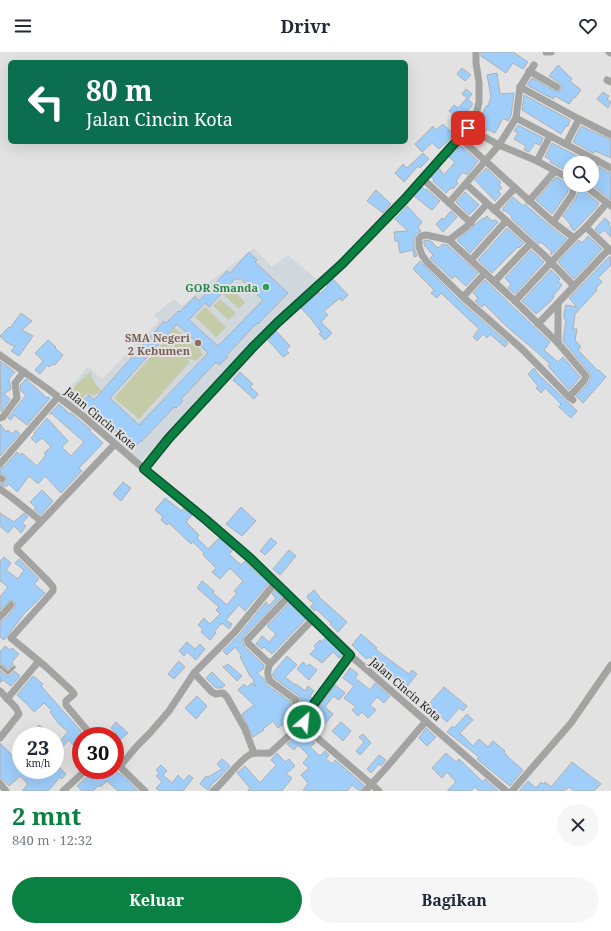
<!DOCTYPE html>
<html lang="id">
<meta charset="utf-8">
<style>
body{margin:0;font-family:"Noto Serif",serif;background:#f6f6f7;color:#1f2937;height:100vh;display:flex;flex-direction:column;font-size:15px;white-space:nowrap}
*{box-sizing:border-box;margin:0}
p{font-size:13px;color:#747a83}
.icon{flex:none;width:22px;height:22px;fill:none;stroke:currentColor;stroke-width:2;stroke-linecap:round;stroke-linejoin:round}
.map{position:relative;height:739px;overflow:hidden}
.sheet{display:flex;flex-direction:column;background:#fff;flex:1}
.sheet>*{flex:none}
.top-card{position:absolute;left:8px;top:8px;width:400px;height:84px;border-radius:6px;box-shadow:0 4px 16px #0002;background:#0b6e4f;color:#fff;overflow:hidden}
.fabs{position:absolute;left:563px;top:104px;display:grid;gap:8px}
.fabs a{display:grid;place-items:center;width:36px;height:36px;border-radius:50%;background:#fff;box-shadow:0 4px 16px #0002;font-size:20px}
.speed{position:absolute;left:12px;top:675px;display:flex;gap:8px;font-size:20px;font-weight:700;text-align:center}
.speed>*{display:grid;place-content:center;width:52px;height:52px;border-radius:50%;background:#fff;box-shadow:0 4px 16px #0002;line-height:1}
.speed small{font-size:10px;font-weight:400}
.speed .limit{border:6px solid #d22;background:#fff;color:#111}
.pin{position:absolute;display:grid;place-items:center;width:34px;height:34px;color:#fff;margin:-17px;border-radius:8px;box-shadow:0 2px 6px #0006}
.me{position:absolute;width:44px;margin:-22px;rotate:27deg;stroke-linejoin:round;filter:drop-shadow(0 0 3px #0008)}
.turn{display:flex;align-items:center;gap:14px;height:84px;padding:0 12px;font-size:18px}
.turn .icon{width:52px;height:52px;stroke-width:2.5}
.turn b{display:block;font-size:28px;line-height:34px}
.round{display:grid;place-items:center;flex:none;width:42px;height:42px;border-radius:21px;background:#f6f6f7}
.head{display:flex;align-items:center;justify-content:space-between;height:68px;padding:0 12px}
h1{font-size:24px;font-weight:700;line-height:30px;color:#0b8043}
.action{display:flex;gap:8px;margin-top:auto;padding:8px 12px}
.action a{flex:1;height:46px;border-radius:24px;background:#0b8043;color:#fff;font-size:16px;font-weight:700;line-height:46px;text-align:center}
.action a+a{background:#f6f6f7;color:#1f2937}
header{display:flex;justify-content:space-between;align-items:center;height:52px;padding:0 12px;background:#fff;font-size:18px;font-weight:700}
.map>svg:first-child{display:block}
.built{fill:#d0d7dd}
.green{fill:#c5caa7}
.building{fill:#9fcefa;stroke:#afb0b1;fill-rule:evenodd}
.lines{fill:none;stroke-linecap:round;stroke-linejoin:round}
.lane{stroke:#a3a3a2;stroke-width:3.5}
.street{stroke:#a3a3a2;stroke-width:7}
.route-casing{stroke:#07532c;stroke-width:10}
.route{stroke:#0b8043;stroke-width:7}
.leisure-dot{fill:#2e9e5b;stroke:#e2e2e3;stroke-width:1.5}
.education-dot{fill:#8d6e63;stroke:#e2e2e3;stroke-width:1.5}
.labels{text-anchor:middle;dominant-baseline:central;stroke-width:4;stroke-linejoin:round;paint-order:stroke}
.leisure-label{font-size:11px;font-weight:bold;fill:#27864d;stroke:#e2e2e3;text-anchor:end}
.education-label{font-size:11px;font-weight:bold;fill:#785e54;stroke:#e2e2e3;text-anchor:end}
.street-label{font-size:11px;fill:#1d1d1d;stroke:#e2e2e3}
</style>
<header><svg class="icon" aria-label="menu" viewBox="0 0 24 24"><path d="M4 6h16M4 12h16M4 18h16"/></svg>Drivr<svg class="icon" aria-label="heart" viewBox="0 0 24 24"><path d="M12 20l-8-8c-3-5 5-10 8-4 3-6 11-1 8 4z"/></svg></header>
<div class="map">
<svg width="611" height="739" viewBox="0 0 611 739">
<rect width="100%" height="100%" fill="#e2e2e3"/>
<!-- built -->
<polygon class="built" points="254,196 272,215 288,203 320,230 139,411 60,346 88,315 102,327 160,268 154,263 174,247 182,254 195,244 195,241"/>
<!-- green -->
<g class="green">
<polygon points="230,236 245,250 239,257 223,242"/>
<polygon points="220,247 236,261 229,268 213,254"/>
<polygon points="205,255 226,275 216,285 195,265"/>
<path d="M174,276L189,286V288L200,297L202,303L196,309L191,307H186L190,310L139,367L114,346L165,289L176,298C174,292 169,289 166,283L170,282Z"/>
<path d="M91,320C91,328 97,333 102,339L94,343L85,342L81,353L82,356C78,354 71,350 70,345C69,337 85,324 91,320Z"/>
</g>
<!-- building -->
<g class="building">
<polygon points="481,0 513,0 528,10 523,17 513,11 506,21 481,4"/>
<polygon points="558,13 572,27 570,29 581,38 575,46 574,45 569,52 555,44 553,47 527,33 532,26 555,39 560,39 562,35 561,32 549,24"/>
<polygon points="462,16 471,23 465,29 457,22"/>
<polygon points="497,21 500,42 514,41 511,64 508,69 503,66 495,81 487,77 485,80 475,74 487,53 488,54 491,45 487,23"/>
<polygon points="466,37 472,42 468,47 473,52 460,68 449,59 454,53 458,56 467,46 462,42"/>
<polygon points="603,40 609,44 607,47 611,50 608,56 597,47"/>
<polygon points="524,43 570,68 568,74 566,74 561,82 522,58"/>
<polygon points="443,72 453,82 453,84 439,97 432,91 422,100 415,92 433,74 436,78"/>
<polygon points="518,73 543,86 540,93 535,91 529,100 524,98 526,94 514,87 518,81 514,79"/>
<polygon points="581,74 611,88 611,106 595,99 594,101 593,101 573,90"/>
<polygon points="552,91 587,109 586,111 570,111 570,121 550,110 551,108 545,105"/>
<polygon points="460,93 478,109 467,123 463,120 456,129 458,131 453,137 451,136 446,141 433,129 434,127 431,125 439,116 444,123 455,110 449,105"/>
<polygon points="423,101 429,107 420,116 418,114 404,130 395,121 403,112 407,116"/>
<polygon points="599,115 611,121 611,148 592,133 600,119 597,118"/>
<polygon points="486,116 501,130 499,133 502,136 498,139 501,142 495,149 475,128"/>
<polygon points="556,125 570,133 567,141 552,162 536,148"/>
<polygon points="422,135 425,138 426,137 440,149 432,158 414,144"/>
<polygon points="580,136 599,151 596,156 574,179 570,174 571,173 563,164 576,146"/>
<polygon points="376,138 391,152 383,161 367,149"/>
<polygon points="465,140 479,153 469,163 456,150"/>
<polygon points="513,145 523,154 525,152 527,154 550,174 567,187 551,203 550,202 552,200 541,190 539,192 511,166 512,165 506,159 503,159 503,156"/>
<polygon points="407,154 422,170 418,175 421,179 417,181 414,187 414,195 417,204 414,205 413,198 400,201 398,189 395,189 394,180 408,179 395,167"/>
<polygon points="451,159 457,165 443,180 436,172 442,166 443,168"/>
<polygon points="487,164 492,169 495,168 498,170 470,201 457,188 483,166 484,167"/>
<polygon points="605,166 610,171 609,173 611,175 611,185 604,178 600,182 595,177"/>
<polygon points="507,176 524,191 519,196 518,195 492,221 478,208"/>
<polygon points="588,184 602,197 574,227 558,210 579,188 582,191"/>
<polygon points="424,188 431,189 438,196 443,192 447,193 478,221 466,234 455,224 452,227 431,207 430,206 433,203 424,193"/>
<polygon points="531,198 544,210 515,242 508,236 511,232 505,226"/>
<path d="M249,200L257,208L255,210L288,241L258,272L257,271L226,304L228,305L219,313L216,310L181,347L183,349L176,356L174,355L142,389H141L135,395L127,386L124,389L82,350L89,343L94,348L164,269L166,271L178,259L180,260L195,244L199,249L227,219L230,221ZM236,226L238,228L240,226L263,248L218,294L189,268L205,251L209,255ZM177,272L208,301L139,373L110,346Z"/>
<polygon points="610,204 611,213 598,226 602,230 596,236 597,238 575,262 573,277 577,277 575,288 581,295 578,298 598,319 599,318 606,325 583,351 576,344 588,332 591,323 563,289 566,267 564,267 564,261 566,253 577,255 569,246"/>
<polygon points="420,209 460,249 508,291 505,295 490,282 487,286 483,282 477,289 473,285 479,277 477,275 441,241 437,246 431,241 434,238 413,217"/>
<polygon points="551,218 560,227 558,229 562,233 553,244 554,245 550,250 536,262 522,249"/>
<polygon points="333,227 348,243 342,249 340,246 324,259 328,263 321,270 332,281 325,288 319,282 321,280 311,267 301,256 319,240 320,242 328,234 327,233"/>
<polygon points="485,228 550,290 544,298 558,310 563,305 580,325 569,338 548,314 550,312 538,301 507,275 484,252 482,255 475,249 478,246 473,241"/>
<polygon points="21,261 32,269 22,278 33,284 19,304 11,299 15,295 6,290 0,284 9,275 10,276"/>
<polygon points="276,279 290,294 286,298 289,301 283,305 268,288"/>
<polygon points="48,288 56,295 55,296 63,303 55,313 53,312 49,315 47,313 40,322 35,318 43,309 35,301"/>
<polygon points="0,309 15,320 9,327 11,337 4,342 10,347 1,360"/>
<polygon points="534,316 538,322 577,359 571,366 559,355 561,352 545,336 541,341 536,336 538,334 528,322"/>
<polygon points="240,320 253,332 250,335 258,342 254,347 233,328"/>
<polygon points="26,327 47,346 48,345 50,346 27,373 14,363 11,368 8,366 26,343 21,339 20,333"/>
<polygon points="59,352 70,362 71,361 91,378 90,379 103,391 79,416 82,419 61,441 45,424 38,432 29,424 17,440 9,432 5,435 0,432 5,431 7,427 5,423 0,421 0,417 4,415 17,400 20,403 22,401 37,414 46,403 44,401 51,395 42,386 36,391 31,386 35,382 34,381 47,366 68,389 62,395 71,404 84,390 51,361 49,363"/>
<polygon points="0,372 6,380 8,378 12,382 16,378 20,382 0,404"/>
<polygon points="123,430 131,436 121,449 113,442"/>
<polygon points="42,438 53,449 41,463 34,457 36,456 30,450"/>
<polygon points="165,446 182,459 184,456 192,463 186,470 199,483 197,486 208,497 219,486 233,498 229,502 241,513 245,509 260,524 261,523 269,531 245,559 239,553 226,568 232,572 229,577 222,571 214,580 216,581 210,588 201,580 203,577 198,573 204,566 210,572 220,562 216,558 219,555 197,536 202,529 214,539 213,541 227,553 237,541 234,539 243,529 230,516 220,527 212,520 216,516 203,503 204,501 193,490 191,492 169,471 167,473 161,468 163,465 155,458"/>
<polygon points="241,455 256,469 242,484 226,472"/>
<polygon points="0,461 14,470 24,461 28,465 22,471 26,474 21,481 14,474 8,481 0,474"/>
<polygon points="271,486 277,491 265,503 260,499"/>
<polygon points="289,498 296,504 280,523 273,517"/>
<polygon points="4,505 11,511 6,518 18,527 24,518 15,511 19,507 39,527 34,532 45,541 24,562 4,588 0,585 0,570 4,568 16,554 15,550 10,548 0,558 0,545 8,535 0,529 0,509"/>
<polygon points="275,538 282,545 243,585 242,589 245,595 264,613 263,617 257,621 264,627 267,633 291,650 290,658 298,666 291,675 286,670 278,676 273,669 263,677 264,678 253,685 242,662 254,653 238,638 244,632 247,635 252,631 256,635 253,629 254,628 250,624 240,605 242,604 235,595 227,603 223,599 238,584 266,550 269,554 276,546 272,542"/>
<polygon points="314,538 319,544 319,545 347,570 338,580 330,572 331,571 316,557 315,559 310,555 314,551 309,548 307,544"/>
<polygon points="289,551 306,567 272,602 264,595 262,597 256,592 262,584 269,590 276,582 267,574"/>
<polygon points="361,582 377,596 375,597 409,622 412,618 417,622 406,636 369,605 366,607 352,593"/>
<polygon points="325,586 343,603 339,606 333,600 322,611 310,602 316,596 314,594 320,588 322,590"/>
<polygon points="187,590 195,597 200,592 205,597 196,608 187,600 184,604 179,599"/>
<polygon points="5,594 10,598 12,596 19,602 12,610 13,612 8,617 0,611 0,600"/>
<polygon points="287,604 297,613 285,625 295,633 296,632 305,639 308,634 314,639 310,644 312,646 304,658 300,654 301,648 299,644 274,626 273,624 273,621"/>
<polygon points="179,609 185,615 174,627 168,622"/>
<polygon points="303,610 307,614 309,612 317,618 309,628 297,617"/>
<polygon points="228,612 242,624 237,629 223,615"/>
<polygon points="350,616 358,622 355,626 370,638 375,631 390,644 384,651 377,645 370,653 376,658 368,666 362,660 358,664 352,658 356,655 344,646 354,634 343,626"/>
<polygon points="0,618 7,624 10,624 14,619 20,624 11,634 3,628 0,631"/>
<polygon points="212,620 225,633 222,636 216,636 206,626"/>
<polygon points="33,624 43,632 41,634 81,679 81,697 78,699 69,688 55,703 55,694 68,680 59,672 50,660 52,659 44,651 34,660 29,654 17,643"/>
<polygon points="335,633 345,641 339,648 333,644 325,655 333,662 324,673 317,667 315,669 311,665"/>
<polygon points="444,635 467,654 463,659 459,656 447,670 428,653"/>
<polygon points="197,644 207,654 196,667 185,656"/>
<polygon points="467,662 473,668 460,681 473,694 479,687 488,695 493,689 505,699 504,700 508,705 523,718 510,734 477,707 479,705 447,680 452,674 454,676"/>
<polygon points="116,670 128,681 115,692 116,681 111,676"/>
<polygon points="341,670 351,679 343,689 332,679"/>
<polygon points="39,673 46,678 40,684 34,684 31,681"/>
<polygon points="426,676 436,685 427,694 419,686"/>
<polygon points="303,678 315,691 310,695 320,704 325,699 329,703 326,707 332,712 335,708 364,733 360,739 352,733 347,739 303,739 308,731 301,723 309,716 303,711 309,704 298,693 294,698 287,692"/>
<polygon points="363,682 371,691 360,703 356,699 364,690 359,685"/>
<polygon points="0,691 21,712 21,718 55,718 55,711 66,722 62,727 60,725 48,739 22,739 28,732 20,724 9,734 4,728 0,726"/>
<polygon points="277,701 285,710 289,707 295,714 286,722 292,726 282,739 248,739 250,736 237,721 245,714 260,731 276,713 271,708"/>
<polygon points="446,701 456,710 459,707 483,730 485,727 498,739 479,739 475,735 471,739 447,739 456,730 447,720 442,726 432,716"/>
<polygon points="379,703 386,708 381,714 379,712 371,721 367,717"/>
<polygon points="222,707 230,714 217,728 213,731 208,738 200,732 206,724 208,725 222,717 217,712"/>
<polygon points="572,710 601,732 594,739 574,739 569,735 564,739 519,739 528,729 536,736 541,730 543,732 545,730 551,735"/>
<polygon points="161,713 167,719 163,723 172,731 178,723 184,729 189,723 193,726 183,739 159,739 156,736 162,730 156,724 159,721 156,718"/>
<polygon points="94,718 113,718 122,723 138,739 118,739 107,729 100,735 99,733 93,739 82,739 77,734"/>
</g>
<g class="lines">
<!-- lane -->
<polyline class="lane" points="0,614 8,621 14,615"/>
<!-- street -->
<g class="street">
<polyline points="546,0 551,0"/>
<polyline points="609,0 611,1"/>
<polyline points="529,19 557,35"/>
<polyline points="607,28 611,30"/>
<polyline points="520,35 579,67 611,83"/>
<polyline points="516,66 611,116"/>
<polyline points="468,76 499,93 537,109 570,127"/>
<polyline points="460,86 553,170 574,186 515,249"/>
<polyline points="566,92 579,67"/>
<polyline points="537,109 550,84"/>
<polyline points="592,117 597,108"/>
<polyline points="423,127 471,171"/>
<polyline points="466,132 544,203 574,234"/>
<polyline points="584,133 611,154"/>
<polyline points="529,149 555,119"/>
<polyline points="449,151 499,93 516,66 520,35 534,13"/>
<polyline points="494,158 515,136"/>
<polyline points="553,170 572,143 575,133"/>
<polyline points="586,175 611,199"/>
<polyline points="574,186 586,175 607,151"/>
<polyline points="449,188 466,175 487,152"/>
<polyline points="471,208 506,169"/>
<polyline points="494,230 530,192"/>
<polyline points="463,245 485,221"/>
<polyline points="558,251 558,291"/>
<polyline points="538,272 609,197"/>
<polyline points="0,303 48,337 83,364 159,430 205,467 250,506 350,603 506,739"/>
<polyline points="569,345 584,329 586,324 558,291 515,249 449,188 426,183 421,184 419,187 419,195 422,203 427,210 463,245 522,297 569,345 573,348"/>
<polyline points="0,366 3,365 17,346 15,331 24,320"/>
<polyline points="0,412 58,345"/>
<polyline points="144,417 169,386 254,294 277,271 342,212 404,148 468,76 477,59 479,50 479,30 476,11 476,0"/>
<polyline points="0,426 2,427"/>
<polyline points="0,437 11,445 41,469"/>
<polyline points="0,565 11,553"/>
<polyline points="270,612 248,591 247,588 289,544"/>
<polyline points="194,621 212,640 216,642 223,641 227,645 245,677 254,701"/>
<polyline points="0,639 16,656 19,662 0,686"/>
<polyline points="7,647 39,609"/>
<path d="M305,665L295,656L296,648L270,629C267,624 267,617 270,612L312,568"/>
<polyline points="304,670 315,684 379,739"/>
<polyline points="92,684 66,653 66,649 74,642 72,639 45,614 11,586 53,539 53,535 48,529 17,498 17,495 115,392"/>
<polyline points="115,710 145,739"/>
<polyline points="120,714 137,694 149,682 169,659 194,621 234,581 275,531"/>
<polyline points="0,731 6,739"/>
<polyline points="63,739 86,718"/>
<path d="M213,739C223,731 242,705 251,702C258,700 264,702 270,701L304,670L305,665L350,603"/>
<polyline points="365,739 386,716 426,669"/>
<polyline points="512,739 571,671 611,613"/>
</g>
</g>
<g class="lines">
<defs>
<polyline id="route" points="304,670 305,664 350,603 250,506 205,467 144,417 169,386 254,294 277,271 342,212 404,148 468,76"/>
</defs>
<!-- route casing -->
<use href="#route" class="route-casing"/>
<!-- route -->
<use href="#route" class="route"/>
</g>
<!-- markers -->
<circle class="leisure-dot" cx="266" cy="235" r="4"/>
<circle class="education-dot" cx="198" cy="291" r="4"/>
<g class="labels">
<!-- leisure labels -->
<g class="leisure-label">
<text x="258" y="235">GOR Smanda</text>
</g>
<!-- education labels -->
<g class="education-label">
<text x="190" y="285">SMA Negeri<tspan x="190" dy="13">2 Kebumen</tspan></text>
</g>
<!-- street labels -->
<g class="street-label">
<text transform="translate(101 366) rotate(40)">Jalan Cincin Kota</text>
<text transform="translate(406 637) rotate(41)">Jalan Cincin Kota</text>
</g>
</g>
</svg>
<div class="fabs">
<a><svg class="icon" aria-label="search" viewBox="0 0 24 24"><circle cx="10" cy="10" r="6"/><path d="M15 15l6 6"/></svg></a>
</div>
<div class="speed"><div>23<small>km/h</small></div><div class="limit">30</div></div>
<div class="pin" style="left:468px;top:76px;background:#d93025"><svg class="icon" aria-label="arrive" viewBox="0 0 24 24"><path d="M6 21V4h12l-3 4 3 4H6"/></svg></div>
<svg class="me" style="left:304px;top:670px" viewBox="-20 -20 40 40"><circle r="17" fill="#0b8043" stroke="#fff" stroke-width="3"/><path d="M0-11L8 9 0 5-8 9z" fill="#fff"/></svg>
<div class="top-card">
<div class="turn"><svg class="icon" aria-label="left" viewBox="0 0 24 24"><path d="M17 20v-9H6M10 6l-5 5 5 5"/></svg><div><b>80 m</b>Jalan Cincin Kota</div></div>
</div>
</div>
<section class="sheet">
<div class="head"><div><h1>2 mnt</h1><p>840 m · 12:32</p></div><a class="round"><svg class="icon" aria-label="close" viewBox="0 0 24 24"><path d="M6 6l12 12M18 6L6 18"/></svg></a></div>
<div class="action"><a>Keluar</a><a>Bagikan</a></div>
</section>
